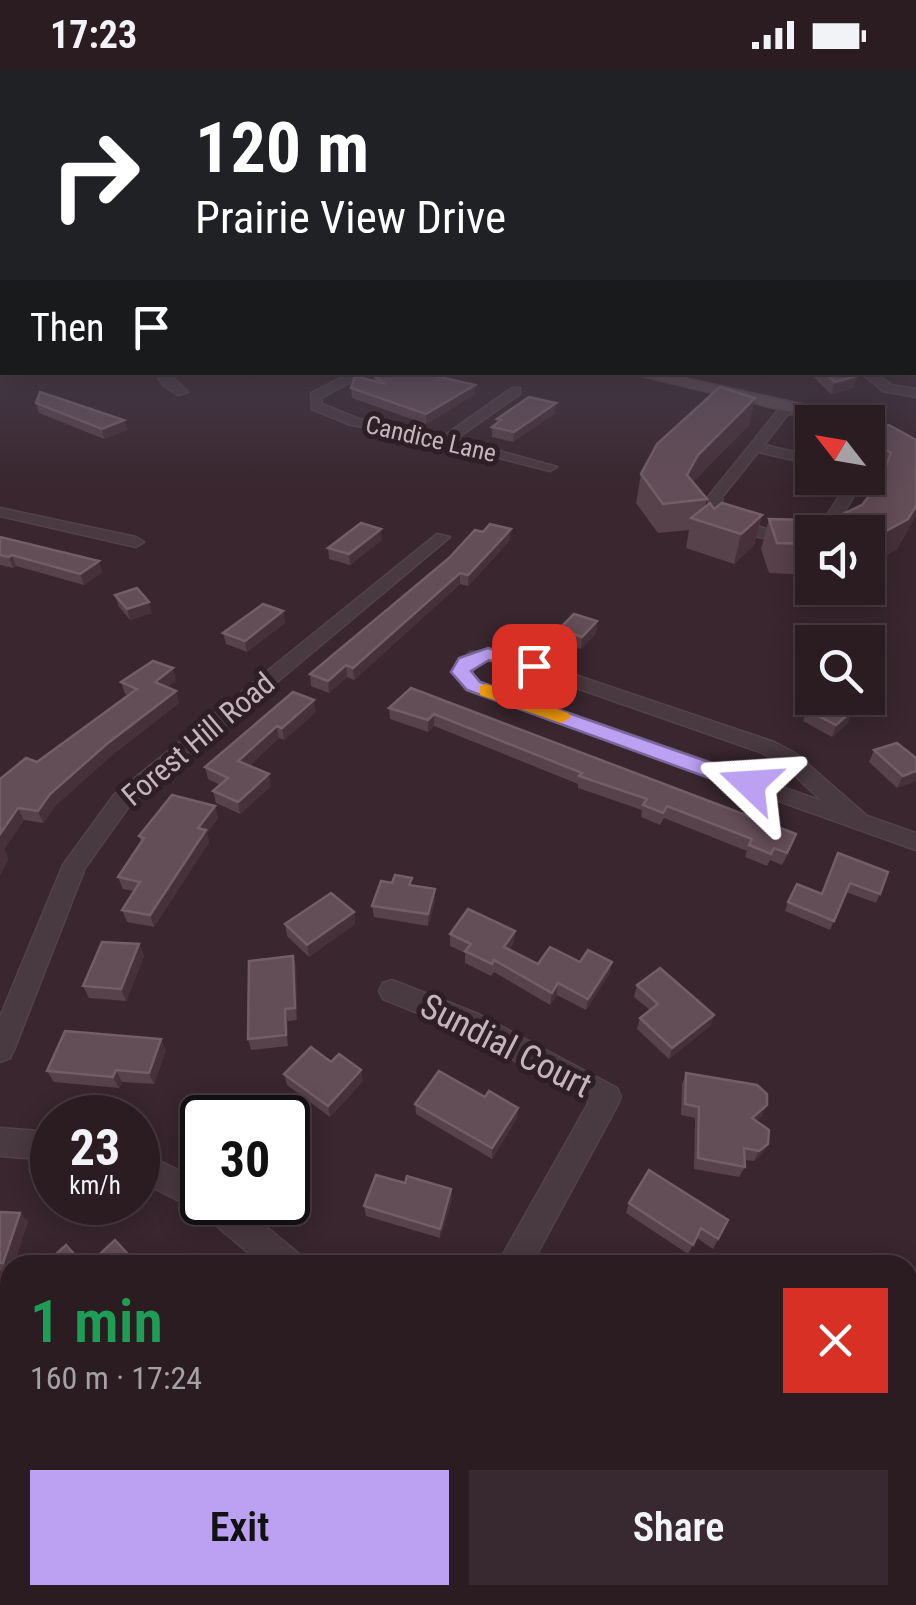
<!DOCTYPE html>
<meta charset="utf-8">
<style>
body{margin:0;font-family:"Roboto Condensed",sans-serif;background:#37292f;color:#f1f3f6;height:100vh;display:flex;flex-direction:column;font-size:38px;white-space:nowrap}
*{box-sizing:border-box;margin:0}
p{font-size:32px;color:#a6a1a5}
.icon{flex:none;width:55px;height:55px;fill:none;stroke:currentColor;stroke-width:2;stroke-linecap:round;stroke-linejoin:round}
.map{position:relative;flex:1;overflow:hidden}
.side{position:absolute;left:0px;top:1185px;width:918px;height:350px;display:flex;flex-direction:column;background:#2b1c22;border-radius:30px 30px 0 0;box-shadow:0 5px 25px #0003,0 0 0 2px #473a40}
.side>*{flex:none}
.banner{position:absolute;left:0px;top:0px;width:918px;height:305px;box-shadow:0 5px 25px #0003,0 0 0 2px #473a40;background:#202124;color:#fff;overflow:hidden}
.needle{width:65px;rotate:301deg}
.buttons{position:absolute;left:795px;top:335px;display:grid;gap:20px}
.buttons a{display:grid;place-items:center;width:90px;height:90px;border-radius:0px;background:#2b1c22;box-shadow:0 5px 25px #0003,0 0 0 2px #473a40;font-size:50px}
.speed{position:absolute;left:30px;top:1025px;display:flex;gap:20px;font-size:50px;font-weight:700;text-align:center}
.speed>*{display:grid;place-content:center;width:130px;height:130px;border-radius:50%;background:#2b1c22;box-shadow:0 5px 25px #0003,0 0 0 2px #473a40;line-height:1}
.speed small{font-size:25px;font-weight:400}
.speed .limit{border:5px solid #111;border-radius:15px;background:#fff;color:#111}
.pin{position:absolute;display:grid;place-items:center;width:85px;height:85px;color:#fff;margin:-42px;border-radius:20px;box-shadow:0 5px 15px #0006}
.me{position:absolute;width:110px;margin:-55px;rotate:290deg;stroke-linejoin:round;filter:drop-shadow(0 0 8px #0008)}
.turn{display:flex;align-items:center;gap:35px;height:210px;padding:0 30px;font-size:45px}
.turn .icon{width:130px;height:130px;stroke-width:2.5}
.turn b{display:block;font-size:70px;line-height:85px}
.then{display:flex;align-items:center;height:95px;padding:0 30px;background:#0003;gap:20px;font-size:38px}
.round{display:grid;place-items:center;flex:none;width:105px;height:105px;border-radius:0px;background:#37292f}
.summary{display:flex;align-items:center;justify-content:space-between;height:170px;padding:0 30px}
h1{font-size:60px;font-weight:600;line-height:75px;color:#1e9e55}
.action{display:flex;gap:20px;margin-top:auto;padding:20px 30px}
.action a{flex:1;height:115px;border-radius:0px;background:#bca0f2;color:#111;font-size:40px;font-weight:600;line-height:115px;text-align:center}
.action a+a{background:#37292f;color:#f1f3f6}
.status{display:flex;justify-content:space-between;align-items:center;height:70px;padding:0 50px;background:#2b1c22;direction:ltr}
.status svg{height:28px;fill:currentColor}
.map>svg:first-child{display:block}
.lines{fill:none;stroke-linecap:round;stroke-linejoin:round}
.minor-casing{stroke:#524249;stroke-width:3}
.secondary-casing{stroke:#524249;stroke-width:3}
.minor{fill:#493940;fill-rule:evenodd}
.secondary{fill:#5c484f;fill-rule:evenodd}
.wall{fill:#57414a}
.shaded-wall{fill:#46313a}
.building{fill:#634d57;stroke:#725e66;stroke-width:2.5}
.route{fill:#bca0f2;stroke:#7a689d;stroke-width:2.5}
.slow{fill:#f59e0b}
.labels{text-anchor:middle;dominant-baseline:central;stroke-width:10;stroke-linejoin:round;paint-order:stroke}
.far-street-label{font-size:25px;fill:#c5b5bb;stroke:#2e1e25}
.street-label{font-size:30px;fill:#c5b5bb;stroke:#2e1e25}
.near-street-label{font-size:35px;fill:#c5b5bb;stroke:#2e1e25}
</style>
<div class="status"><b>17:23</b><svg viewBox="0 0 49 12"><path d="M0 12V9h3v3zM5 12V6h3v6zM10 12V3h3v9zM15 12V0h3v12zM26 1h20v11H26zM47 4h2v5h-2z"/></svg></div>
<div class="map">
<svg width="916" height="1535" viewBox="0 0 916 1535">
<rect width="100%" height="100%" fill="#39262e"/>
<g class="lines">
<defs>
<g id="minor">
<rect x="915" y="221" width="1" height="6"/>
<polygon points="0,222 2,223 2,229 0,228"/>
<polygon points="155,302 167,302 188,322 178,325 163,315"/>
<polygon points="353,302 369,302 321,328 322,334 359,349 444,366 512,318 520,318 520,324 456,369 557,397 550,401 403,363 351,355 312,339 311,323"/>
<polygon points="860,302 874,302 891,315 916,319 916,327 883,321"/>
<path d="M800,334L804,335V341L787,345L764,375L812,386V394L758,382L722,427V435C744,457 793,473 820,452C830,444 836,430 844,419L840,408H854L858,419C846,438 837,462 812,462V467C777,475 735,467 710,439L708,427L779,339Z"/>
<polygon points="0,438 136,467 144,472 136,477 0,446"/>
<polygon points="437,464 450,467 130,735 85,798 14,980 10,988 0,992 0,947 63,795 114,725"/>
<path d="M501,580L774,672L795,683L867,746L916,763V780L466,620L452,602L470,582ZM481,591H499L760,682L781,693L822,731L480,612L471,603Z"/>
<polygon points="392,910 478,944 617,1018 621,1027 617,1036 531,1195 497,1195 589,1032 460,960 383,929 379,921 383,913"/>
<polygon points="0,1058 52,1062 52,1090 0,1086"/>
<polygon points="138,1081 202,1111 202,1132 236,1132 299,1184 304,1195 263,1195 199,1141 138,1110"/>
<polygon points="258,1525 303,1525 299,1535 254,1535"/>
<polygon points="619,1525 664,1525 668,1535 623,1535"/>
</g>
<polygon id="secondary" points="625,302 658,302 854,346 863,352 832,352"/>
</defs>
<!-- minor casing -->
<use href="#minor" class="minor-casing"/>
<!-- secondary casing -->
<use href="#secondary" class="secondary-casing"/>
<!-- minor -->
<use href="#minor" class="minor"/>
<!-- secondary -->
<use href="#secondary" class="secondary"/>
</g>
<!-- wall -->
<g class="wall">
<polygon points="808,302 860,302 859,306 857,306 853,318 831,324"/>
<polygon points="376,308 475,324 426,354 352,328 351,318 377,312"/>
<polygon points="755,328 749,355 693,412 707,429 705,436 714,439 762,445 754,475 734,494 686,478 689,460 658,463 636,433 641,404"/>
<polygon points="36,333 124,350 127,360 104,369 39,343"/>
<polygon points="555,343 513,372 492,367 492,357 497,352 497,349"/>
<polygon points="850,343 847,352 812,352 812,380 801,377 808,349"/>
<polygon points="868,359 916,370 916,445 897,479 868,496 868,462 812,462 812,505 769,503 761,479 769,449 828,462 832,449 862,435 880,410 868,402"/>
<polygon points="0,467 102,502 84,515 16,496 13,498 0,495"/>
<polygon points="382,470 350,495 329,489 328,478"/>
<polygon points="510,470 468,516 460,514 354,610 347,607 329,623 311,616 310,604 449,488"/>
<polygon points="115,525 152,543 130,550 119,537"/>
<polygon points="283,541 285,553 247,582 226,574 223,563"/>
<polygon points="597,551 596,563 581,579 558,571 559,559"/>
<polygon points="176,610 167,617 179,633 112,685 55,736 43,753 24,750 4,779 8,789 0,805 0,709 37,692 127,625 125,624 121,612"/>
<polygon points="411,618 796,764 792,776 782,795 770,790 767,796 745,787 747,781 664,748 660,755 641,747 642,740 578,718 578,714 434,656 428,662 390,649 389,638"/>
<polygon points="293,622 316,642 284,670 279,668 249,696 271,716 240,744 216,733 213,721 220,715 208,709 205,697"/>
<polygon points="807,640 848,653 832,667 803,651"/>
<polygon points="874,680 916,688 916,711 897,718 869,692"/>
<polygon points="215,736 218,748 207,763 209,772 154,857 127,852 122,840 134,821 123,819 118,807 141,773 139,766"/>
<polygon points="838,783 880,824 876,833 846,822 830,860 785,841 788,832 822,823"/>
<polygon points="412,815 435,831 428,856 374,847 372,836"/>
<polygon points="354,842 355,854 309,887 287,866 285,854"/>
<polygon points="515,861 514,872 509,880 538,894 580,892 610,903 586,940 557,925 550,935 494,902 491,906 465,893 465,883 450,876 450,864"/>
<polygon points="139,874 144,886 126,931 89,928 83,916"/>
<polygon points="293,886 296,897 297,950 288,951 288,976 251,980 248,969"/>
<polygon points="637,915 714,945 710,956 669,989 637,959 640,948 650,940 634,927"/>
<polygon points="166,980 154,1014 122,1012 119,1018 54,1012 47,1001"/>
<polygon points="331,992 363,1011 330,1047 287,1015 284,1004"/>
<polygon points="686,1003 762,1046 756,1051 762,1084 754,1091 744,1090 745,1097 739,1107 694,1099 695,1048 681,1045 682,1014"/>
<polygon points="415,1034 517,1048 492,1089 416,1044"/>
<polygon points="405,1113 451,1119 452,1129 440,1168 366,1146 364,1136"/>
<polygon points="629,1133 728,1150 713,1179 697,1168 688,1184 626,1143"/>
<polygon points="0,1142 20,1143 28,1152 10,1195 10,1202 0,1201"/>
<polygon points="0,1413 10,1413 10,1484 0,1485"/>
<polygon points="784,1525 908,1525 916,1535 791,1535"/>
</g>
<!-- shaded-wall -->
<g class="shaded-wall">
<polygon points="857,306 853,318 831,324 835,312"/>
<polygon points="475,315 475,324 426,354 426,344"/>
<polygon points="755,328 749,355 692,413 682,434 687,405 698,385"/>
<polygon points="556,333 555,343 513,372 514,362"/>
<polygon points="124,350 127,360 104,369 102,359"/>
<polygon points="916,436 916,445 897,479 868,496 868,485 873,468"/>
<polygon points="762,445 754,475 734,494 741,464"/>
<polygon points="381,459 382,470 350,495 349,484"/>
<polygon points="511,459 510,470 468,516 468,505"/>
<polygon points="12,485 16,496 13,498 9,487"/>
<polygon points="99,491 102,502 84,515 80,504"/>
<polygon points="460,503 460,514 354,610 353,598"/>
<polygon points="149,532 152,543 130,550 127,539"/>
<polygon points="283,541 285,553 247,582 245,571"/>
<polygon points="597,551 596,563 581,579 582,567"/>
<polygon points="346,595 347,607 329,623 328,611"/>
<polygon points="173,598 176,610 158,624 155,612"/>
<polygon points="176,621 179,633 112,685 55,736 43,753 38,741 50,724 108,673"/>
<polygon points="314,630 316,642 284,670 282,658"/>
<polygon points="852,641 848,653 832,667 836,655"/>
<polygon points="434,644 434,656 428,662 428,650"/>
<polygon points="277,656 279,668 241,703 238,691"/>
<polygon points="916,701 916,711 897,718 903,706"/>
<polygon points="269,704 271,716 240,744 238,732"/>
<polygon points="215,736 218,748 207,763 209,772 154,857 150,845 198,758"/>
<polygon points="18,738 24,750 4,779 8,789 0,805 0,764"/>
<polygon points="435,819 435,831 428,856 428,844"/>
<polygon points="354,842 355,854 309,887 307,875"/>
<polygon points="515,861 514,872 503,889 504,877"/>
<polygon points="139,874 144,886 126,931 121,919"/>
<polygon points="293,886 296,897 297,950 295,938"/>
<polygon points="612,892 610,903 586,940 588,929"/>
<polygon points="558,913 557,925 550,935 552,923"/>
<polygon points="285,939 288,951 288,976 286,965"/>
<polygon points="714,945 710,956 669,989 672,978"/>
<polygon points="161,969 166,980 154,1014 149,1003"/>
<polygon points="116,1000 122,1012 119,1018 113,1007"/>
<polygon points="361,1000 363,1011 330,1047 328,1036"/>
<polygon points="767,1035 762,1046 747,1058 752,1048"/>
<polygon points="518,1038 517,1048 492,1089 492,1078"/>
<polygon points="768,1074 762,1084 754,1091 759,1081"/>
<polygon points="451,1119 452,1129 440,1168 440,1159"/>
<polygon points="20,1143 28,1152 14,1195 10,1195 10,1200 3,1193"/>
</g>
<!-- building -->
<g class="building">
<polygon points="390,302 409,302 420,306 427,304 475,315 426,344 351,318 355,306 386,314 376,308"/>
<polygon points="824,302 857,302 857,306 835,312"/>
<polygon points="720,317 755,328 698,385 687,405 707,429 663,434 641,404 657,374"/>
<polygon points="40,322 124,350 102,359 36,333"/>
<polygon points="529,327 556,333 514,362 492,357 501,350 497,349"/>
<polygon points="823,336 850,343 840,352 821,352 808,349"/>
<polygon points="889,355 916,370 916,436 908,449 873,468 868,466 868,462 861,462 832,449 862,435 879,413 891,383 868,369 868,359"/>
<polygon points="710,433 714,439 722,433 762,445 741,464 691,448"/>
<polygon points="769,449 813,450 816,457 824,453 828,462 812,462 812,474 777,473"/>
<polygon points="361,453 381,459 349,484 328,478"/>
<polygon points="490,454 511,459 468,505 460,503 353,598 346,595 328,611 310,604 449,488 475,460 483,462"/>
<polygon points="0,467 99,491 80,504 12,485 9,487 0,485"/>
<polygon points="137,518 149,532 127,539 115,525"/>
<polygon points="263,534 283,541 245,571 223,563"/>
<polygon points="574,544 597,551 582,567 559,559"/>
<polygon points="153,591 173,598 155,612 176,621 108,673 50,724 38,741 18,738 0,764 0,709 26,688 37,692 137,619 121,612"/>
<polygon points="411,618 796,764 787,783 774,778 771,784 749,775 752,769 667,736 663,743 643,735 647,729 579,706 582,703 434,644 428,650 389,638"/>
<polygon points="293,622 314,630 282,658 277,656 238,691 269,704 238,732 213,721 228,708 205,697"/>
<polygon points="821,628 825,628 852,641 836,655 807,640"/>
<polygon points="897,673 916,688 916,701 903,706 874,680"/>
<polygon points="172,725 215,736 198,758 206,760 150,845 122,840 140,812 118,807 144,768 139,766"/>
<polygon points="838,783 888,802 880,824 850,813 834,851 788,832 797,814 822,824"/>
<polygon points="395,805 412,808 409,815 435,819 428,844 372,836 381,811 392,813"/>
<polygon points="331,823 354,842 307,875 285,854"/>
<polygon points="468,839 515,861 504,877 538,894 550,877 580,892 588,880 612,892 588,929 558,913 552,923 494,890 492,894 465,881 471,874 450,864"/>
<polygon points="102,872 139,874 121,919 83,916"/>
<polygon points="293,886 295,938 285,939 286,965 248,969 249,891"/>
<polygon points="660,898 714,945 672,978 640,948 658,934 637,915"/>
<polygon points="65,961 161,969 149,1003 116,1000 113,1007 47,1001"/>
<polygon points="311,977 331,992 339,984 361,1000 328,1036 284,1004"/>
<polygon points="439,1001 485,1027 489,1021 518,1038 492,1078 415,1034"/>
<polygon points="686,1003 757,1015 767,1024 767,1035 752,1048 769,1060 768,1074 759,1081 744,1078 745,1097 698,1088 699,1037 685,1034"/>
<polygon points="649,1100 728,1150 718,1169 701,1158 693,1175 629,1133"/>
<polygon points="376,1105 405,1113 407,1106 451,1119 440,1159 364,1136"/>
<polygon points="0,1142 20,1143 3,1193 0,1193"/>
<polygon points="115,1170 136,1193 134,1195 88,1195"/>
<polygon points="66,1175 84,1195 44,1195"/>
<rect x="0" y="1413" width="10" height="66"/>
<polygon points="908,1494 916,1506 916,1527 913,1530 916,1535 801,1535 794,1525 908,1525"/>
<polygon points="410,1525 480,1525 490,1535 403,1535"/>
</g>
<!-- sky -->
<linearGradient id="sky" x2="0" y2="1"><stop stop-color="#1f1519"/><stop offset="0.49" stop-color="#4e4757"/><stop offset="1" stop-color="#4e4757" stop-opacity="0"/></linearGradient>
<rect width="916" height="419" fill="url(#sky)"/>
<!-- route -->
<polygon class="route" points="488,578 544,596 534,602 489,590 471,601 480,612 757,709 760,714 750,722 742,720 467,620 451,602 459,588"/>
<!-- slow -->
<polygon class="slow" points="486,614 568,643 571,647 561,653 480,625 480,616"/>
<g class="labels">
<!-- far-street labels -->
<g class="far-street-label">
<text transform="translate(431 369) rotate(13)">Candice Lane</text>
</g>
<!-- street labels -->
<g class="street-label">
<text transform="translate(198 669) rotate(-40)">Forest Hill Road</text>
</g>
<!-- near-street labels -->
<g class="near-street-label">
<text transform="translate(506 976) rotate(27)">Sundial Court</text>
</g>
</g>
</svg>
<div class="buttons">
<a><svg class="needle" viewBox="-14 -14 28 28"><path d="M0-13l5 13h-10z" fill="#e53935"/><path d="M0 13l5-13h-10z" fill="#a6a1a5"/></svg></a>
<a><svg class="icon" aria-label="sound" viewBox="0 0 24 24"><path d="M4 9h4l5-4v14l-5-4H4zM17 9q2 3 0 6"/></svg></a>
<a><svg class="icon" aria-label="search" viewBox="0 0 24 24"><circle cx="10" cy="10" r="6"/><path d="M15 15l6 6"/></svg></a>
</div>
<div class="speed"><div>23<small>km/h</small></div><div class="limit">30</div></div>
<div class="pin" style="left:534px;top:596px;background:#d93025"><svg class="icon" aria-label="arrive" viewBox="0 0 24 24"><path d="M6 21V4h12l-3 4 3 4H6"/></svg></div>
<svg class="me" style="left:750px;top:714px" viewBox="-20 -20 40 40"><path d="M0-17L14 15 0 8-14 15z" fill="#bca0f2" stroke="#fff" stroke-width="4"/></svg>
<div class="banner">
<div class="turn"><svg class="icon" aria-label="right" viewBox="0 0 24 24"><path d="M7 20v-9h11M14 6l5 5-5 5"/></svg><div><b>120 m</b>Prairie View Drive</div></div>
<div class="then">Then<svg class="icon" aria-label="arrive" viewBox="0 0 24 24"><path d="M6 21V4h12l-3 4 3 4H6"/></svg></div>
</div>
<section class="side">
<div class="summary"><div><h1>1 min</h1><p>160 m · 17:24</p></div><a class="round" style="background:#d93025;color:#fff"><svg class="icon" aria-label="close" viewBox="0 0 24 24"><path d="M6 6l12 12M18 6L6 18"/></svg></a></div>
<div class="action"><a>Exit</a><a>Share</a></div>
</section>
</div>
